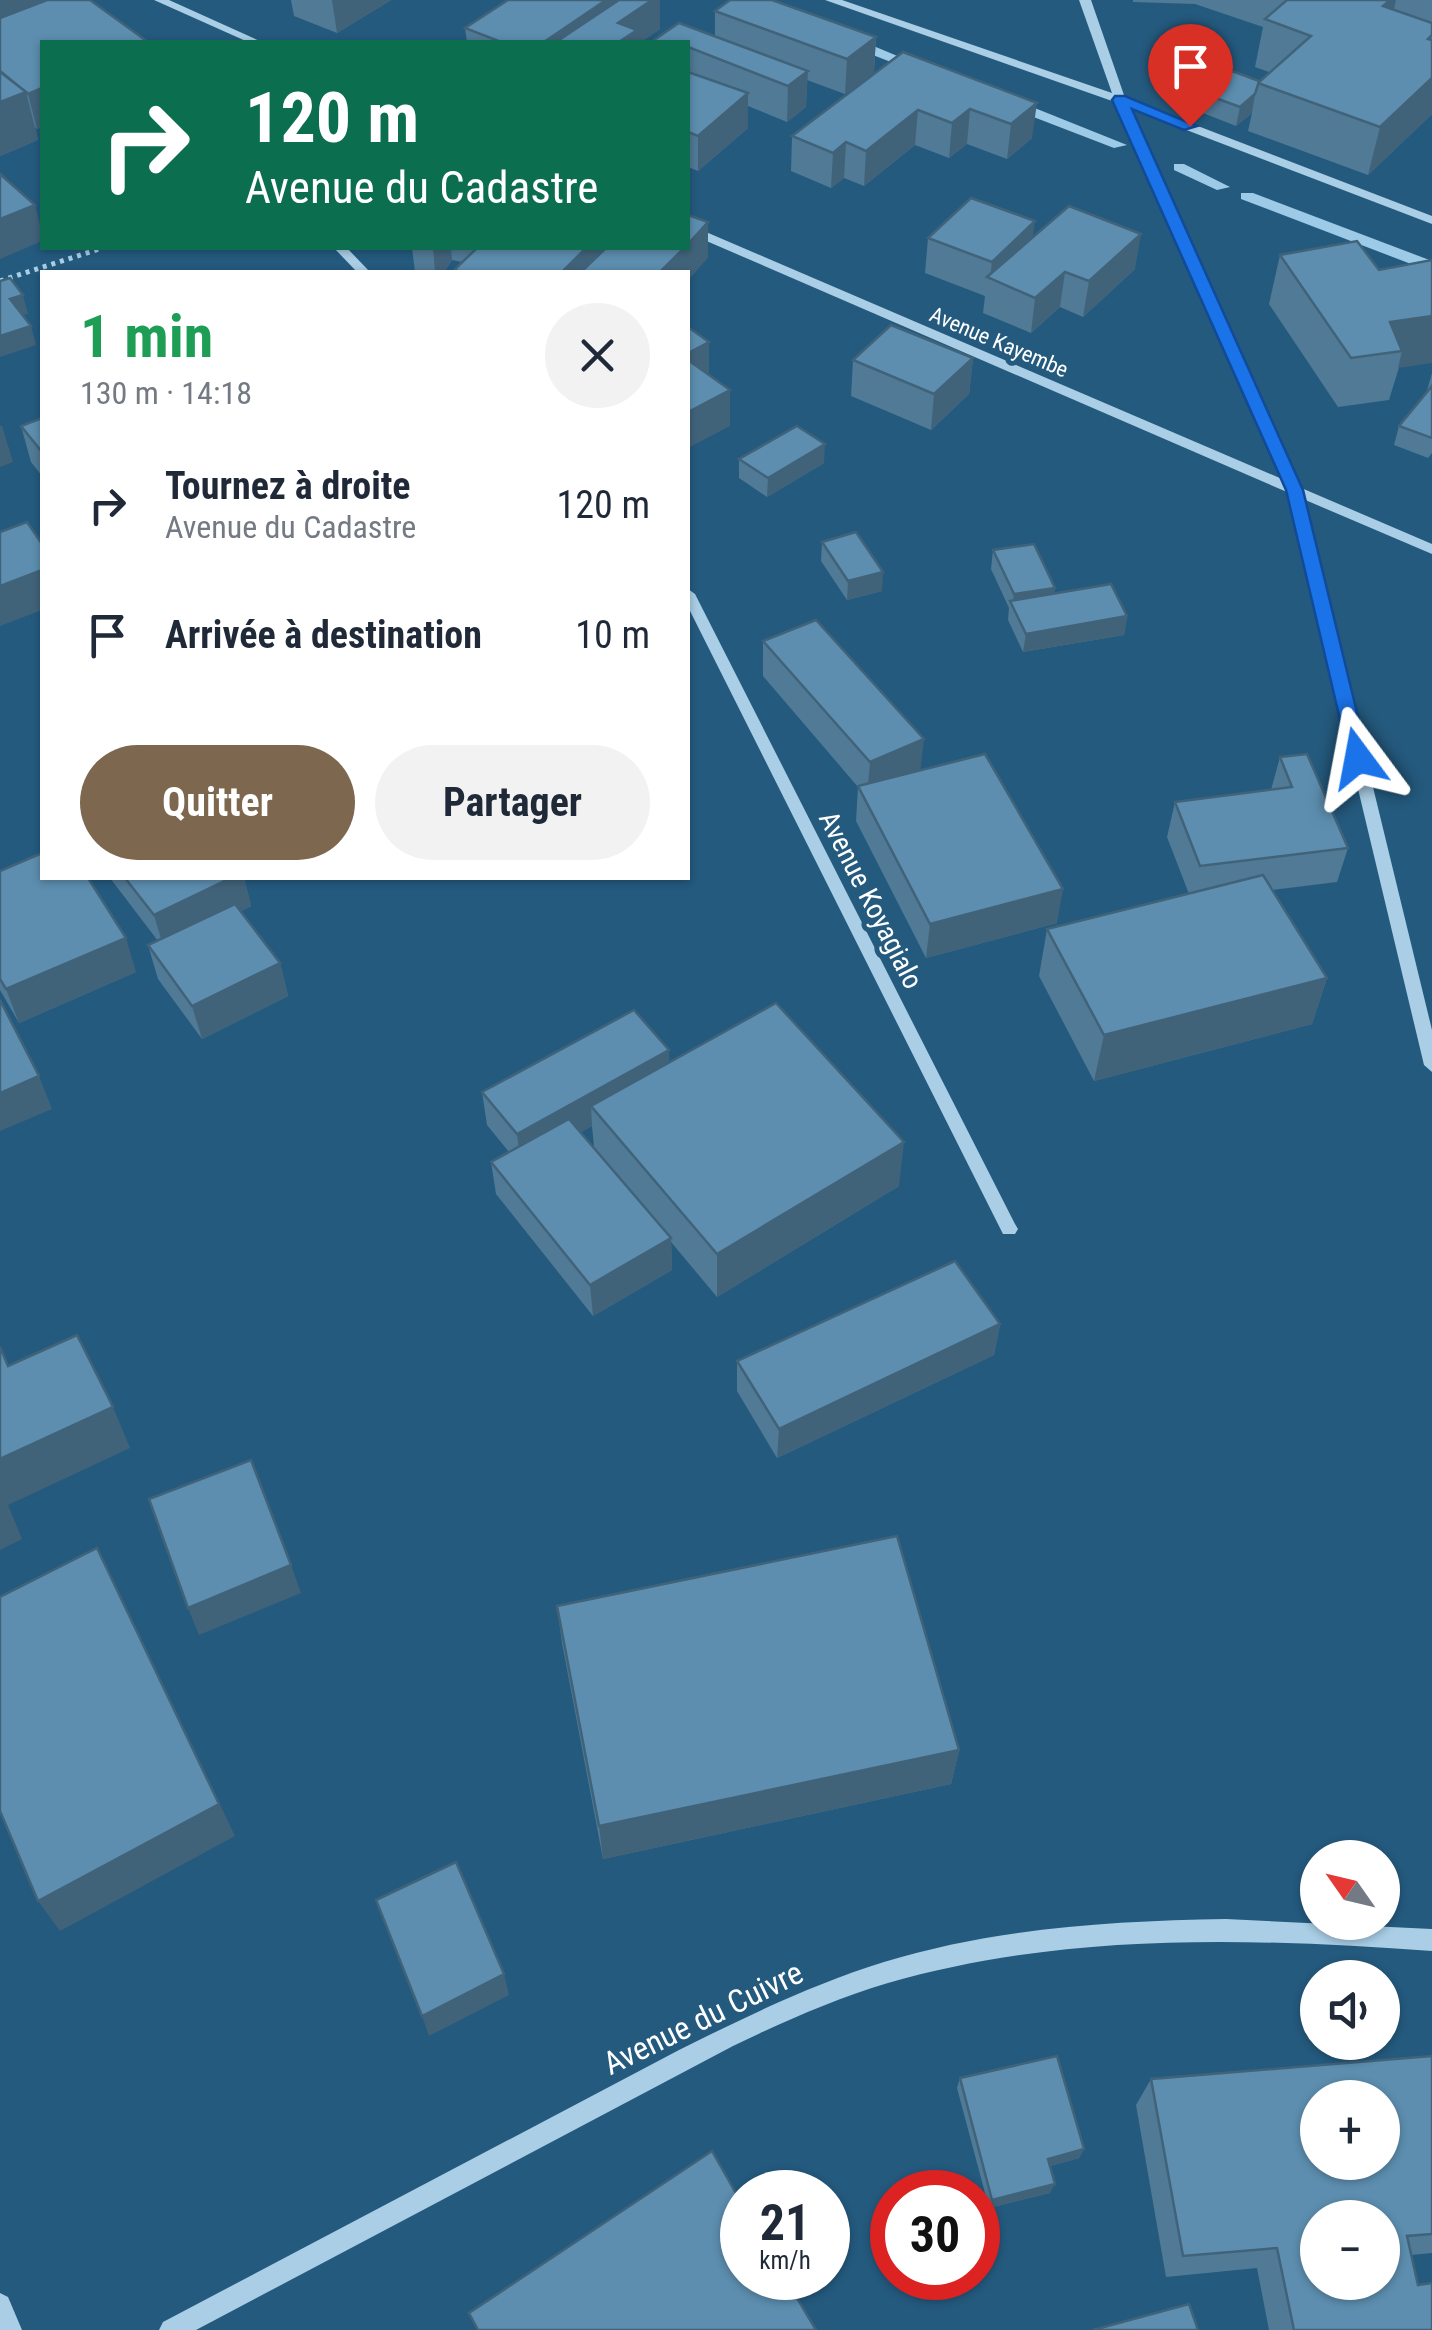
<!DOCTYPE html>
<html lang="fr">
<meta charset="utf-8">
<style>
body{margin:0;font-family:"Roboto Condensed",sans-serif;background:#f2f2f3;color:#1f2937;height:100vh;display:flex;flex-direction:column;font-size:38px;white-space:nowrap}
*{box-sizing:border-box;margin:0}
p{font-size:32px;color:#747a83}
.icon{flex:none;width:55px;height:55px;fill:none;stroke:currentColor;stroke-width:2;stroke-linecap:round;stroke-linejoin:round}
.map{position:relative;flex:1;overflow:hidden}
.side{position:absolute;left:40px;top:270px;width:650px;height:610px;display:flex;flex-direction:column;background:#fff;border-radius:0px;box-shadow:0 2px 8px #0004}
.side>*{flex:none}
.hud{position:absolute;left:40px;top:40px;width:650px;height:210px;border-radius:0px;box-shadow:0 2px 8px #0004;background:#0b6e4f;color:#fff;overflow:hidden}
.needle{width:65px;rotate:304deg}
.controls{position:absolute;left:1300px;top:1840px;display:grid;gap:20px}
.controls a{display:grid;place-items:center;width:100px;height:100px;border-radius:50%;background:#fff;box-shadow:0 2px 8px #0004;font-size:50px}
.speed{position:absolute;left:720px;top:2170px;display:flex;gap:20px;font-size:50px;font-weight:700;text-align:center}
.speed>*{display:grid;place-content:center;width:130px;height:130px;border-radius:50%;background:#fff;box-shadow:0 2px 8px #0004;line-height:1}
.speed small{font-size:25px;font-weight:400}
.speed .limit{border:15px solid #d22;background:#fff;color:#111}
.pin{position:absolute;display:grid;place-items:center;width:85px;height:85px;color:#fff;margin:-102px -42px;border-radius:50% 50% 50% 0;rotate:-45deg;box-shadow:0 0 10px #0007}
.pin .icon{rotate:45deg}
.me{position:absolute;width:110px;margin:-55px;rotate:347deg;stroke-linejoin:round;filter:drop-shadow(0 0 8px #0008)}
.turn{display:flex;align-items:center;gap:35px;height:210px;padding:0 40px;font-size:45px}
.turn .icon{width:130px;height:130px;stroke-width:2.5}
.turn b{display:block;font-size:70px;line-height:85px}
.round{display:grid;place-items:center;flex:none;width:105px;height:105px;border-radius:52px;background:#f2f2f3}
.summary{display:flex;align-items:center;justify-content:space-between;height:170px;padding:0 40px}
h1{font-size:60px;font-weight:700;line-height:75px;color:#1e9e55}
.action{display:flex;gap:20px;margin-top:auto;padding:20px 40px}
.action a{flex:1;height:115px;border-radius:60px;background:#7d684f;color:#fff;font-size:40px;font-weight:700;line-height:115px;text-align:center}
.action a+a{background:#f2f2f3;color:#1f2937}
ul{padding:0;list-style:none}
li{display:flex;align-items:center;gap:30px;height:130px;padding:0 40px}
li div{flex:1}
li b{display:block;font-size:38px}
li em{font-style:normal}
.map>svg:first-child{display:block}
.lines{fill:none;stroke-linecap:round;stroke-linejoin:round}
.stream{fill:#9dcbe7;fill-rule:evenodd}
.path{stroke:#a9cee6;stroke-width:5;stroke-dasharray:4 5;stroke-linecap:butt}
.minor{fill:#a9cee6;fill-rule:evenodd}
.wall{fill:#507a96;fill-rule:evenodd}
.shaded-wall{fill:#41637a}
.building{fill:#5d8eaf;stroke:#41637a;stroke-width:2.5;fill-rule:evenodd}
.route{fill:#1a73e8;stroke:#114b97;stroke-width:2.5}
.labels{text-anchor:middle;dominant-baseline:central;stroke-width:10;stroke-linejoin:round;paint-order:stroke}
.far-street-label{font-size:22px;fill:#fff;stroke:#245a7e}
.street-label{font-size:28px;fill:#fff;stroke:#245a7e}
.near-street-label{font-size:32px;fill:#fff;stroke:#245a7e}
</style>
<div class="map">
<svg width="1432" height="2330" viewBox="0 0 1432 2330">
<rect width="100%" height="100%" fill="#245a7e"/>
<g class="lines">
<!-- stream -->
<g class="stream">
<polygon points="842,37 852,37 926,68 914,71 842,43"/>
<polygon points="1005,100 1015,100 1127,145 1114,148 1005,106"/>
<polygon points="1174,164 1184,164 1230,187 1217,190 1174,170"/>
<polygon points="1241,193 1253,193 1432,261 1432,272 1241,199"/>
</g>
<!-- path -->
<polyline class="path" points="0,281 102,248"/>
<!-- minor -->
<g class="minor">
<polygon points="154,0 169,0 262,42 248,42"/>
<polygon points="825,0 842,0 1112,93 1079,0 1091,0 1125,98 1432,216 1432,224 1129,108 1299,487 1432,544 1432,554 1303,499 1432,1030 1432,1072 1424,1065 1287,492 688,233 688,225 692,226 1282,479 1115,102"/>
<polygon points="334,248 347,248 370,272 357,272"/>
<polygon points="688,589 695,594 1015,1224 1018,1229 1015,1234 1003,1234 688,607"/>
<path d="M1226,1919L1432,1929V1951C1250,1938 1065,1932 888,1983C834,1999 783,2022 733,2046L196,2330H159L163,2322L679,2050C745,2017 813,1984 884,1962C995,1928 1111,1921 1226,1919Z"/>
<polygon points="0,2293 8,2297 22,2330 0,2330"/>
</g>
</g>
<!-- wall -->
<g class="wall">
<polygon points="291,0 391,0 337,33 294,16"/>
<polygon points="1133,0 1432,0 1432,114 1368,175 1248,131 1252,113 1236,126 1180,104 1167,76 1170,58 1259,81 1269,72 1255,67 1263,27 1195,4 1133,2"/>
<polygon points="715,11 876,37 874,72 845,94 807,80 806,107 787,122 748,106 748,128 698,171 688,167 688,42 715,36"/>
<polygon points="465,28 660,29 641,42 467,42"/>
<polygon points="42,42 42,127 37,129 35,127 38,140 0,156"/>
<polygon points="903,52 1032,138 1007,159 967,144 949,158 915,145 864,186 844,178 831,188 791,171 792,136"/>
<polygon points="708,222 708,257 688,280 688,272 455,272 454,270 462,262 452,260 444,272 415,272 412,248 688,248"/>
<polygon points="1033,237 1135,269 1083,317 1060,307 1031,333 983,313 985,296 925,273 928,238"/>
<polygon points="1280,255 1379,270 1432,260 1389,400 1338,407 1269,304"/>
<polygon points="973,358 969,394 931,430 851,396 853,360"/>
<polygon points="1432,373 1432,453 1428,458 1394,445 1399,426 1426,394"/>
<polygon points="42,418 42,476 31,462 21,426"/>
<polygon points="739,459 824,463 767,497 739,478"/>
<polygon points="822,542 882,591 847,600 821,561"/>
<polygon points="993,550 1055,588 1054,593 1127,616 1124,635 1023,652 1008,620 1009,608 991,569"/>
<polygon points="763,641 920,771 1057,923 926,958 856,821 858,787 763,676"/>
<polygon points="1280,757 1348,848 1337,882 1272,890 1327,978 1312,1024 1094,1081 1039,976 1047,929 1189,894 1167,837 1175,802 1271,790"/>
<polygon points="0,871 136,972 19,1023 0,990"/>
<polygon points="110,878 244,878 251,906 241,911 280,963 288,996 202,1039 158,979 148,945 158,941"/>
<path d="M669,1062L899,1186L717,1297L671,1242L672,1270L593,1316L496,1194L491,1162L509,1152L487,1125L482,1092ZM592,1126L594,1147L581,1132Z"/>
<polygon points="1000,1324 994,1355 777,1458 737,1391 737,1361"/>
<polygon points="557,1606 959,1750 951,1784 603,1859 562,1643"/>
<polygon points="1432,2056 1432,2253 1411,2255 1418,2285 1432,2330 1269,2330 1257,2268 1166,2277 1136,2105 1151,2079"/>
<polygon points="960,2078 1084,2149 1079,2158 1050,2166 1050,2193 989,2208 957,2088"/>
</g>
<!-- shaded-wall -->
<g class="shaded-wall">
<polygon points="0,0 69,0 0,37"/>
<polygon points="332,0 391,0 337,33"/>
<polygon points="606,0 660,0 660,29 641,42 544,42"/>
<polygon points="1390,0 1396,0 1387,41 1383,6"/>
<polygon points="876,37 874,72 845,94 847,59"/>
<polygon points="808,71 806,107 787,122 788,86"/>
<polygon points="1432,78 1432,114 1368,175 1380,127"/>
<polygon points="42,88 42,127 37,129 28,94"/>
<polygon points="26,92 38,140 0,156 0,102"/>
<polygon points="748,93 748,128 698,171 698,136"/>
<polygon points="1255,94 1252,113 1236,126 1240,107"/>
<polygon points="1037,103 1032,138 1007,159 1011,124"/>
<polygon points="970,109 967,144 949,158 952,123"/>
<polygon points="918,110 915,145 864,186 866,151"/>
<polygon points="846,142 844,178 831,188 833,153"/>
<polygon points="35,205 42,232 42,241 0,259 0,219"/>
<polygon points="1035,221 1030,256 990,279 992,262"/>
<polygon points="708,222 708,257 688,280 688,272 660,272 684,248 688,248 688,244"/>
<polygon points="1141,234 1135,269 1083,317 1089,281"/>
<polygon points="433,248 451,248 452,260 444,272 435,272"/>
<polygon points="586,248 617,248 598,272 562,272"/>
<polygon points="1065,272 1060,307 1031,333 1035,298"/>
<polygon points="23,295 28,314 15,317 10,299"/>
<polygon points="1432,316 1432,363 1398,368 1402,351 1390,322"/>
<polygon points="31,326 36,345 0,357 0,336"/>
<polygon points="709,342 709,378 688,389 688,353"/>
<polygon points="973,358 969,394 931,430 934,394"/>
<polygon points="730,390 730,426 688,448 688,412"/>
<polygon points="0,426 2,426 13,462 0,467"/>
<polygon points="825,444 824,463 767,497 768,478"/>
<polygon points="42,570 42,610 0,626 0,586"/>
<polygon points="883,572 882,591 847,600 848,581"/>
<polygon points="1055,588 1052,607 1012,606 1014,594"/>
<polygon points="1127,616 1124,635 1023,652 1026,634"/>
<polygon points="924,739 920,774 867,797 870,762"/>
<polygon points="231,878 244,878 251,906 164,949 154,915"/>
<polygon points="1063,889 1057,923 926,958 930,924"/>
<polygon points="126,938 136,972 19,1023 6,989"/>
<polygon points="280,963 288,996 202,1039 192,1006"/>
<polygon points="1327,978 1312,1024 1094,1081 1104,1035"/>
<polygon points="669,1050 670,1083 591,1106 592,1126 521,1166 517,1134"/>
<polygon points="39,1076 52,1109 0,1131 0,1093"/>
<polygon points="904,1142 899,1186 717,1297 717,1254"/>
<polygon points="671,1238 672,1270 593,1316 590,1285"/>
<polygon points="1000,1324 994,1355 777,1458 779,1429"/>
<polygon points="113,1407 130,1448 8,1505 22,1539 0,1550 0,1459"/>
<polygon points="97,1548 235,1836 60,1931 38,1901"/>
<polygon points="291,1565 301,1593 199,1635 188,1608"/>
<polygon points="959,1750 951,1784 603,1859 599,1826"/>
<polygon points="504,1974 509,1995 429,2036 422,2016"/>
<polygon points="1084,2149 1079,2158 1043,2168 1048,2159"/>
<polygon points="1055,2184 1050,2193 989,2208 992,2200"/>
</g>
<!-- building -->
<g class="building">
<polygon points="47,0 90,0 148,42 42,42 42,88 28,94 0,71 0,18"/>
<polygon points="508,0 606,0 544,42 501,42 465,28"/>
<polygon points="619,0 652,0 618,23 637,30 619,42 556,42"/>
<polygon points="730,0 772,0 876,37 847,59 715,11"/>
<polygon points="1287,0 1390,0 1383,6 1432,23 1432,35 1428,39 1432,40 1432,78 1380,127 1258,83 1311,36 1265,19"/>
<polygon points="679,23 808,71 788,86 688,47 688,42 651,42"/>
<polygon points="903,52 1037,103 1011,124 970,109 952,123 918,110 866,151 846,142 833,153 792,136"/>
<polygon points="1194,57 1259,81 1255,94 1240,107 1183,86 1170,58"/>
<polygon points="0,72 26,92 0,102"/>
<polygon points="688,72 748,93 698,136 688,132"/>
<polygon points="0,174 35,205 0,219"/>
<polygon points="971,198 1035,221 992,262 928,238"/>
<polygon points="1069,206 1141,234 1089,281 1065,272 1035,298 987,277"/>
<polygon points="688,215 708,222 688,244"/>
<polygon points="1357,241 1379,270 1432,260 1432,316 1390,322 1402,351 1351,358 1280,255"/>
<polygon points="477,248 586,248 562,272 463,272 454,270"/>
<polygon points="606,248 684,248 660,272 581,272"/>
<polygon points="10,278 23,295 10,299 31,326 0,336 0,281"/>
<polygon points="891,325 973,358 934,394 853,360"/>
<polygon points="688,327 709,342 688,353"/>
<polygon points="688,360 730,390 688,412"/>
<polygon points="1432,386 1432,438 1399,426"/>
<polygon points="42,418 42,452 21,426"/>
<polygon points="797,426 825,444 768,478 739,459"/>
<polygon points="27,522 42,544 42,570 0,586 0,532"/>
<polygon points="856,532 883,572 848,581 822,542"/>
<polygon points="1034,544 1055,588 1014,594 993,550"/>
<polygon points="1111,584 1127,616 1026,634 1010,601"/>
<polygon points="816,620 924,739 870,762 763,641"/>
<polygon points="985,754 1063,889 930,924 858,786"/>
<polygon points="1307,754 1348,848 1200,866 1175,802 1292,787 1280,757"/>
<polygon points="42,853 42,878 88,878 126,938 6,989 0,979 0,871"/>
<polygon points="1263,875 1327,978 1104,1035 1047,929"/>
<polygon points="125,878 231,878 154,915"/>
<polygon points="235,904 280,963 192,1006 148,945"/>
<polygon points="0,1000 39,1076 0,1093"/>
<polygon points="776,1003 904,1142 717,1254 591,1106"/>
<polygon points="634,1010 669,1050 517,1134 482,1092"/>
<polygon points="569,1119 671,1238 590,1285 491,1162"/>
<polygon points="955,1261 1000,1324 779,1429 737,1361"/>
<polygon points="77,1335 113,1407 0,1459 0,1347 8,1366"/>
<polygon points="251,1460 291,1565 188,1608 149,1499"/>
<polygon points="897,1536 959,1750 599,1826 557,1606"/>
<polygon points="97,1548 219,1804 38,1901 0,1811 0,1597"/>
<polygon points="456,1862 504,1974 422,2016 376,1900"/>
<polygon points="1057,2056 1084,2149 1048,2159 1055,2184 992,2200 960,2078"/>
<path d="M1432,2056V2234L1407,2236L1418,2285L1432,2283V2330H1294L1277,2248L1183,2256L1151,2079ZM1318,2098H1382V2162H1318ZM1318,2218H1382V2282H1318Z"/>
<polygon points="712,2151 742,2204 742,2278 785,2278 816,2330 478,2330 469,2313"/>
<polygon points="1189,2304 1198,2330 1093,2330"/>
</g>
<!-- route -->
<polygon class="route" points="1115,96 1125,96 1197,126 1184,130 1132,109 1303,490 1368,758 1366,763 1358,765 1349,758 1286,490 1112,100"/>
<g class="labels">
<!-- far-street labels -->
<g class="far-street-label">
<text transform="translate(999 342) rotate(23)">Avenue Kayembe</text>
</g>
<!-- street labels -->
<g class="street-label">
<text transform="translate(871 900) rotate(63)">Avenue Koyagialo</text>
</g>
<!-- near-street labels -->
<g class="near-street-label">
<text transform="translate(703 2018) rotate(-26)">Avenue du Cuivre</text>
</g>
</g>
</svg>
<div class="controls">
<a><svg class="needle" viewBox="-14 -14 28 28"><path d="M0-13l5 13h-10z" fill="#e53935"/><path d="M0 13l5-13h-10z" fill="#747a83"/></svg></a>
<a><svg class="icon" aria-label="sound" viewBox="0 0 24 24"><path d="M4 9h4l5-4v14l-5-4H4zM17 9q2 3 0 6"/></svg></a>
<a>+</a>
<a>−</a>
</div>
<div class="speed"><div>21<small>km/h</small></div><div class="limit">30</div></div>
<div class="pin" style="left:1190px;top:126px;background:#d93025"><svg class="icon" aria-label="arrive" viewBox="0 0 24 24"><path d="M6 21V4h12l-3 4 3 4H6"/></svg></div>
<svg class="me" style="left:1358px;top:758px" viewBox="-20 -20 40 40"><path d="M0-17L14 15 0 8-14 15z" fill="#1a73e8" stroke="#fff" stroke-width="4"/></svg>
<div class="hud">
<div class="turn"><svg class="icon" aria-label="right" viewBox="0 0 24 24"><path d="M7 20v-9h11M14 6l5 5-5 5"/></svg><div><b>120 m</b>Avenue du Cadastre</div></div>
</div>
<section class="side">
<div class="summary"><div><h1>1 min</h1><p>130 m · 14:18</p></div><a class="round"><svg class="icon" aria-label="close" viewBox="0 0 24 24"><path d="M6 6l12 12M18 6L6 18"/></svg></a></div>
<ul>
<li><svg class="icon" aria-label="right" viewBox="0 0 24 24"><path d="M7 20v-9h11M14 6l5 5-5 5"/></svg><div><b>Tournez à droite</b><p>Avenue du Cadastre</p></div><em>120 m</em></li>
<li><svg class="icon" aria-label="arrive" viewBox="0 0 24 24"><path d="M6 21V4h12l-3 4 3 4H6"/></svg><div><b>Arrivée à destination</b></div><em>10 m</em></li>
</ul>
<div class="action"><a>Quitter</a><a>Partager</a></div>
</section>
</div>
